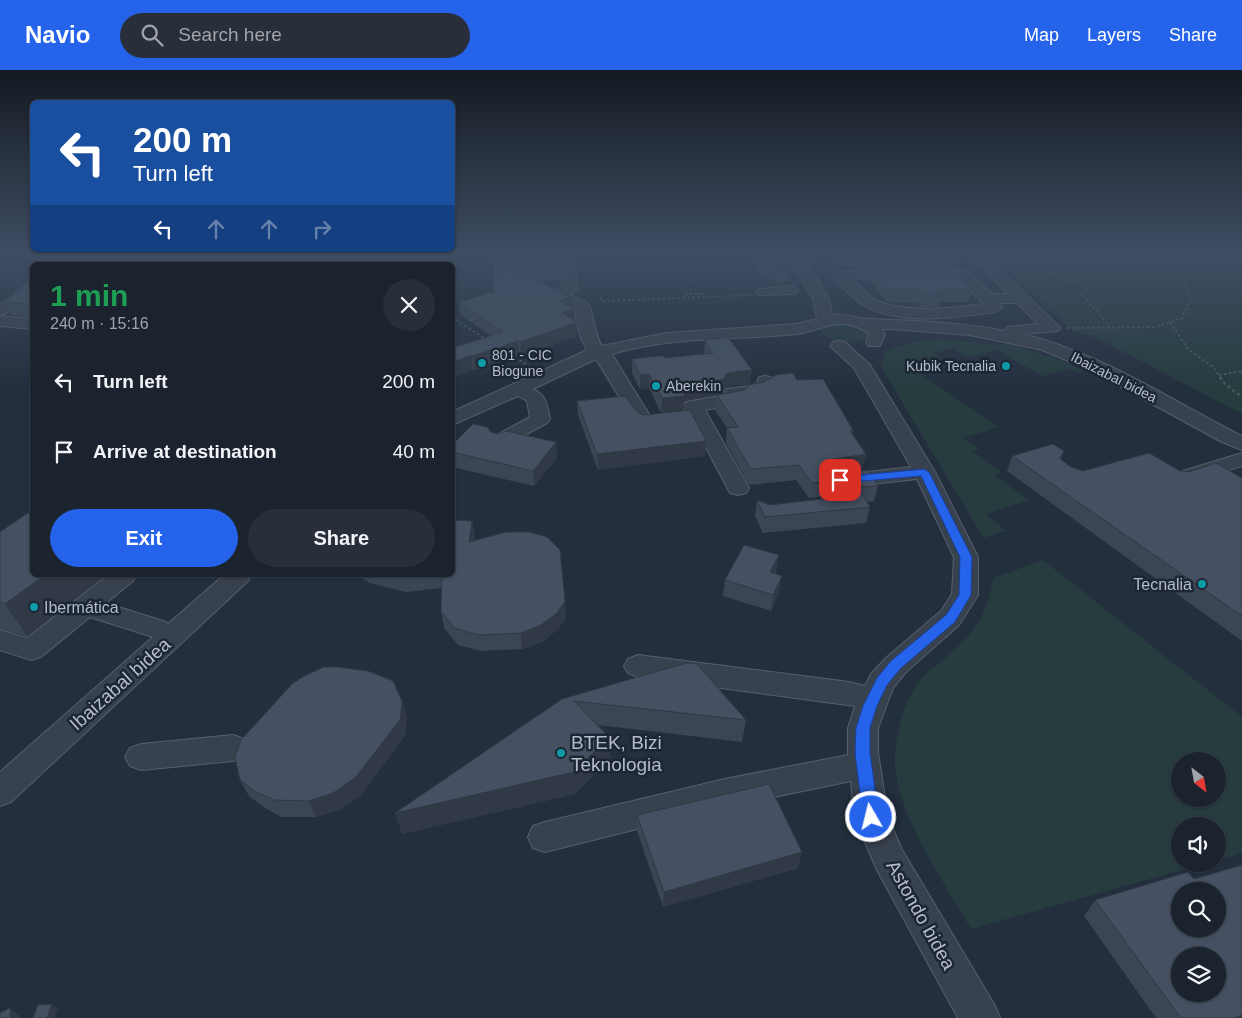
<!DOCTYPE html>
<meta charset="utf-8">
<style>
body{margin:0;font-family:Arial,sans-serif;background:#282f3a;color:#f1f3f6;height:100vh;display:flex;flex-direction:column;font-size:19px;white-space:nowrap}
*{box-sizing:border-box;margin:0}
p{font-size:16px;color:#a0a4aa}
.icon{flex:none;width:28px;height:28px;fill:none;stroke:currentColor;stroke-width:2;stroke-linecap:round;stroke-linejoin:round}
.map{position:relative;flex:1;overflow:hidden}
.details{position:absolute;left:30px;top:192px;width:425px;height:315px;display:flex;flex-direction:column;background:#1b232e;border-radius:8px;box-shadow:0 1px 4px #0004,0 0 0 1px #39404a}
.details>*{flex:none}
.hud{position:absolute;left:30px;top:30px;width:425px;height:152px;border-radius:8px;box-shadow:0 1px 4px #0004,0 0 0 1px #39404a;background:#1a4fa0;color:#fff;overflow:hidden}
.needle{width:32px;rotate:149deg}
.tools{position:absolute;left:1171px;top:682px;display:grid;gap:10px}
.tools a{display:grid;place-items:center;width:55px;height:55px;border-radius:50%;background:#1b232e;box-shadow:0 1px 4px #0004,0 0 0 1px #39404a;font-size:25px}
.pin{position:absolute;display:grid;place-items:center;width:42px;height:42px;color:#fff;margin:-21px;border-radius:10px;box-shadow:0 2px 8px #0006}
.me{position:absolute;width:55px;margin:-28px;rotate:352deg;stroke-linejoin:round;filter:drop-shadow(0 0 4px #0008)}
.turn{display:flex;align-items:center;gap:18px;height:105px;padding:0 20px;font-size:22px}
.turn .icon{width:65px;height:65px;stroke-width:2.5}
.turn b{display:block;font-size:35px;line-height:42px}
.lanes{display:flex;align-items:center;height:48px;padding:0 20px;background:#0003;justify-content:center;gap:25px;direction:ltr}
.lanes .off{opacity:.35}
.round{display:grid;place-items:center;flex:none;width:52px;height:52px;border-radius:26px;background:#282f3a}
.summary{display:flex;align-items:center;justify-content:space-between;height:85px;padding:0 20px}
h1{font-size:30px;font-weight:700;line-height:38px;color:#1e9e55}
.button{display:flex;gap:10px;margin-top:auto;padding:10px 20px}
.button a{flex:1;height:58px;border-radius:30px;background:#2563eb;color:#fff;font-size:20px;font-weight:700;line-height:58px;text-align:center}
.button a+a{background:#282f3a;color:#f1f3f6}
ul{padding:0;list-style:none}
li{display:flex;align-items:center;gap:15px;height:70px;padding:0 20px}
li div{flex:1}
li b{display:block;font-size:19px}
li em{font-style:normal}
header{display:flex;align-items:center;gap:30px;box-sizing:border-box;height:70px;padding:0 25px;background:#2563eb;color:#fff}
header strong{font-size:24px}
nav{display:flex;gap:28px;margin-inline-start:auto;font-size:18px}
.search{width:350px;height:45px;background:#282f3a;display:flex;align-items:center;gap:12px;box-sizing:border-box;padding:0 18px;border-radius:28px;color:#a0a4aa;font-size:19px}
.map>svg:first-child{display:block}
.green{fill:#263c3f;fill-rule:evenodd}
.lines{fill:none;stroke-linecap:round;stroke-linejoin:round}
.minor-casing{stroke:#565f6c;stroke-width:2}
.path-far1{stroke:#44595c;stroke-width:2;stroke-dasharray:2.5 2.5;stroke-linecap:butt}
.path{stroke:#44595c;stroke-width:2.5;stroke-dasharray:3 3;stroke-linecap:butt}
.minor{fill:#38414e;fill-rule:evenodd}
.path-bridge{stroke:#44595c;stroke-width:2;stroke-dasharray:2.5 2.5;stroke-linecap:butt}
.wall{fill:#3b4654}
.shaded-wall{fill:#303945}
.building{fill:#455162;stroke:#303945;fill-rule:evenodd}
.route{fill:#2563eb;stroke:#184099}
.culture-dot{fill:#0f9aa8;stroke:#1d2633;stroke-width:2}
.labels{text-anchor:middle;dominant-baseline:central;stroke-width:5;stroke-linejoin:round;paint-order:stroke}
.far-poi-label{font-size:14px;fill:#b4bcc9;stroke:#1d2633;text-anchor:start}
.far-street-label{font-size:14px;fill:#b4bcc9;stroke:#1d2633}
.poi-label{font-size:16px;fill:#b4bcc9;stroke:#1d2633;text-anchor:end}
.near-street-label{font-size:19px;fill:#b4bcc9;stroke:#1d2633}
.near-poi-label{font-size:19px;fill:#b4bcc9;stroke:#1d2633;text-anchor:start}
</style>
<header>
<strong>Navio</strong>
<div class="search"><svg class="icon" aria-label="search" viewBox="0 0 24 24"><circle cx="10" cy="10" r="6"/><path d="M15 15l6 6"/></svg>Search here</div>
<nav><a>Map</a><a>Layers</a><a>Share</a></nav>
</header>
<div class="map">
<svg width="1242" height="948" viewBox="0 0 1242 948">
<rect width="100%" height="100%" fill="#242f3e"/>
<!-- green -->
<g class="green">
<polygon points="992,185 1242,185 1242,344 1097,268 1073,261"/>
<path d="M826,254H855L869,263L868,267C857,277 831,274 821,262V259Z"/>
<path d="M942,269L1015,276L1054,288L1085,301L1078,303L1070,299L1042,306L997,280L968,287L953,278L932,283L941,289L910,297L999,357L963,368L978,379L972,381L1001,402L995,405L1029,430L986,444L1006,461L984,468L881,297L886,282C904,272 921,270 942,269Z"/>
<path d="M1043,490L1242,647V783L1218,790V756H1180V794H1203L971,859C945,814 903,754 896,703C893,686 897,666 901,650C905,636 911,621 921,609C927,602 936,596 944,589C971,566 989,545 993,508ZM1218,691V729H1180V691Z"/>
</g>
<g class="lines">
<defs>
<g id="minor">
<polygon points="337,185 351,185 350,195 336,195"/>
<path d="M757,185H803L829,229L832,245C846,243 857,249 870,249C916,251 961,252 1005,261L1007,257L1038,254L1017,233H999L1002,237L1000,240L994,242C954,248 904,255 867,237C855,231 840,216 833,205L835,202L840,201L950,198L963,200L968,201L992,224H1008L970,185H985L1060,258L1058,261L1023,264C1101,283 1171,330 1242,366V380L1222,372L1090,300L1042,280L970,265L890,259H882L885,264L880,276H868L866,272L869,264C860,257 852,254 841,254C826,254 812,262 797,264C735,270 671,266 612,284L650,346L687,342L683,336L686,332L725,325L724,323L726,319L751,316L757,313L759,307L765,306L771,307L776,315C769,325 756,326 745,328L743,333L705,340L749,418L746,423L738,425L730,423L693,353L644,358L637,356L596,289L533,319C548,327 546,333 550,349L547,353L507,375L500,377L493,375L490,371L493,367L530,347L527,331L518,326L452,355V342L587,280L580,266L574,239L556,230L553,227L556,221L562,217L560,193L562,190H572L574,193L578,219L570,225C575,228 584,230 588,234C593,239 594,265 602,276L666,263L796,254L817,249L813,229L791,189L769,190L771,196L788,207L786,210L781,211L760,201L754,188ZM950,206L958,208L984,234C953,238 904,244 876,230C867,225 860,216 853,209Z"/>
<polygon points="32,215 32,224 29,225 24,233 0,246 0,234 13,227 18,219"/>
<polygon points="790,216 795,218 798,221 795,224 759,225 756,222 759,219"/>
<polygon points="0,246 32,249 32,259 0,256"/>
<polygon points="839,271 845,272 870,295 935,402 978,487 978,525 959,555 906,602 893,618 878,658 878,683 888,747 901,778 994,934 1000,948 958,948 877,800 854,747 851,711 725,737 545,782 533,778 528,767 533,756 545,752 725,709 848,685 848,658 855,636 638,607 628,603 624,596 628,589 638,585 849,612 865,616 871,604 886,588 941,541 952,524 954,487 917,409 845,417 856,433 853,438 822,444 814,442 811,437 814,432 831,429 824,419 822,412 825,407 911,397 854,298 830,276 833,272"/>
<polygon points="1242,383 1242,396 1191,412 1183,411 1180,406 1183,401"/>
<polygon points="108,505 136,505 133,511 106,533 166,552 168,554 224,505 251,505 248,511 11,732 0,736 0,702 153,567 90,547 41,587 31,590 0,580 0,560 27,568"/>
<polygon points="233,665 244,669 248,678 244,687 233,691 141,700 130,696 125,687 130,678 141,674"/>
</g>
</defs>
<!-- minor casing -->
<use href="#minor" class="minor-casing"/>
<!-- path-far1 -->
<g class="path-far1">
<polyline points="1022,185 1045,201 1087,217 1088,219 1082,223 1083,225 1110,257"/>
<polyline points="689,209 691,215"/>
<polyline points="600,227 602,231 752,225"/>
<polyline points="685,228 684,224 704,224 705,228"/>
<polyline points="452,247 487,270"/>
<polyline points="1170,252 1188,279 1213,297 1221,309"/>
<polyline points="1067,258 1155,257 1182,248 1190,230 1178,185"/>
<polyline points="511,285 532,298"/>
<polyline points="1219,305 1242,301"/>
</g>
<!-- path -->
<polyline class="path" points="1220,307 1225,314 1242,327"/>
<!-- minor -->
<use href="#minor" class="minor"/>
<!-- path-bridge -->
<polyline class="path-bridge" points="933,240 938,245"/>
</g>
<!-- wall -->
<g class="wall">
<polygon points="493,185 560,185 558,192 560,210 540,211 570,227 570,237 575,251 577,266 521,286 519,285 475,300 473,299 452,308 452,278 491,266 461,245 459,232 494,222"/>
<polygon points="834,185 957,185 954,193 936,194 936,196 972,219 968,232 940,232 939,236 929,237 920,237 917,233 886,232 870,210 873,198 862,199 860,196 841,196"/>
<polygon points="32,209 32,247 11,245 5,232 19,221"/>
<polygon points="705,270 750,314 726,317 722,324 686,330 684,332 684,340 661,343 649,318 640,319 632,303 632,289 665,288 704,284"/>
<polygon points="797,310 853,360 852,364 866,384 862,400 827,405 830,411 827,426 809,428 796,410 749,415 726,373 727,358 715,340 717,325"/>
<polygon points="577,331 638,343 706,371 705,386 598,400 578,345"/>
<polygon points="491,362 498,364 556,372 557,388 534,416 452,397 452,375"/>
<polygon points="1064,381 1061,389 1063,391 1071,397 1083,401 1180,401 1242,408 1242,571 1007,401 1012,386"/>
<polygon points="852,402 878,416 874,431 867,432 870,437 866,453 763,463 755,446 757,430 770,435 853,425 848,418"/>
<polygon points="472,451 475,467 474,470 566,548 558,559 542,572 522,579 481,581 458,575 444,558 441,542 442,518 406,522 370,513 357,505 452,505"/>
<polygon points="0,462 32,505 105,505 27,566 0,559"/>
<polygon points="776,502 775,504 779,522 771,541 723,526 725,510"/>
<polygon points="562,629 746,650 742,672 598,655 609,667 610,689 575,724 402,764"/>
<polygon points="407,647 405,666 361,725 339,740 316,747 281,747 265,738 249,726 240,710"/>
<polygon points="637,745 798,798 663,837 637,761"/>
<polygon points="1095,830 1242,948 1156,948 1084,846"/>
</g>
<!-- shaded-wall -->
<g class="shaded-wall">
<polygon points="570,227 570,240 574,239 575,253 562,257 560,231"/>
<polygon points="577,252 577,266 521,286 520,272"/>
<polygon points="518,271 519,285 475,300 473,286"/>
<polygon points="471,285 473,299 452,308 452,293"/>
<polygon points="752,300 750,314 726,317 722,324 686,330 684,332 684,340 661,343 662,328 682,321 687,315 727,303"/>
<polygon points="649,304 649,318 640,319 640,305"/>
<polygon points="706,371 705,386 598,400 597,384"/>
<polygon points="556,372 557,388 534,416 533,401"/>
<polygon points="866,384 862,400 825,405 820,413 823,397 828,390"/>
<polygon points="472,451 475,467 471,488 469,472"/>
<polygon points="779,485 776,502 768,519 770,502"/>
<polygon points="45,505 105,505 27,566 5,534"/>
<polygon points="782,506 779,522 771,541 773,525"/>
<polygon points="565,531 566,548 558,559 542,572 522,579 521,563"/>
<polygon points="402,631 407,647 405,666 361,725 339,740 316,747 309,731"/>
<polygon points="609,667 610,689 575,724 402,764 395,743"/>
<polygon points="802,782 798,798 663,837 664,822"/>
<polygon points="52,934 58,939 54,948 47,948"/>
<polygon points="10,938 20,946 20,948 10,948"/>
<polygon points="1242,945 1242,948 1234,948"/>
</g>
<!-- building -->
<g class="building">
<polygon points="493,185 558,185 559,198 519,200 570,227 560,231 574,239 562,243 577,252 520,272 518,271 473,286 471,285 452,293 452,278 503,262 459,232 494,222"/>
<polygon points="950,195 972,219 939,220 942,223 932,224 923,224 920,220 889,219 873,198"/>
<polygon points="28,209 32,209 32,235 5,232 9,227 19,221"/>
<polygon points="728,267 752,300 727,303 724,309 687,315 682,321 685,326 662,328 649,304 640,305 632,289 657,286 664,286 665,288 713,283 705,270"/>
<polygon points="793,303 797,310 823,309 853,360 850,361 866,384 828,390 823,397 830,411 812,413 799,395 751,399 727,358 738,357 717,325 745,320 748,315 764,312 776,305"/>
<polygon points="625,326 638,343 644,345 690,340 706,371 597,384 577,331"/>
<polygon points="473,354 487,357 491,362 498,364 506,361 556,372 533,401 452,382 452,375"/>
<polygon points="1053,374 1064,381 1060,388 1063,391 1071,397 1083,401 1149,383 1180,401 1189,402 1216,393 1242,408 1242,546 1012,386"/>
<polygon points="868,400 878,416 861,417 852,402"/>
<polygon points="860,421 870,437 765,447 757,430 770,435 849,426 857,424"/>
<polygon points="32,440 32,505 45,505 5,534 0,532 0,462"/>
<polygon points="452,450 472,451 469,472 506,462 529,462 547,467 560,480 565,531 557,543 541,555 521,563 478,565 455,558 441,542 442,505 452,505"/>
<polygon points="744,475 779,485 770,502 782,506 773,525 725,510"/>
<polygon points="686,593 697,594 746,650 574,631 609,667 574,702 395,743 562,629"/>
<polygon points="324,597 337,597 368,601 393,611 402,631 400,650 355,708 333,723 309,731 274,730 256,722 240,710 235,687 241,670 292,614 304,606"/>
<polygon points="769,714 802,782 664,822 637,745"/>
<path d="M1242,795V945L1234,948H1181L1095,830L1188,802L1194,809ZM1180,821H1218V859H1180ZM1180,886H1218V924H1180Z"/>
<polygon points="52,934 47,948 33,948 38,935"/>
<polygon points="10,938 10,948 0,948 0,943"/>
</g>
<!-- sky -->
<linearGradient id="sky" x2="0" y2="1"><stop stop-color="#141a22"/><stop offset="0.58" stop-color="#3f4d63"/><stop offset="1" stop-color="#3f4d63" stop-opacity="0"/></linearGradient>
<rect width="1242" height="318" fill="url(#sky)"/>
<!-- route -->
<polygon class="route" points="924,399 929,402 972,487 971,525 955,552 901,598 887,615 877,636 870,658 870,683 879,747 876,752 871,754 865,752 863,747 855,683 856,658 863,636 877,608 891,591 946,545 959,525 960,487 921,406 840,413 835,410 840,407"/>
<!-- markers -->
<g class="culture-dot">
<circle cx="482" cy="293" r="5"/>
<circle cx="1006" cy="296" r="5"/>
<circle cx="656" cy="316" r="5"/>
<circle cx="1202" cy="514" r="5"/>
<circle cx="34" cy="537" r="5"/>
<circle cx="561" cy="683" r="5"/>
</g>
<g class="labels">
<!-- far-poi labels -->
<g class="far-poi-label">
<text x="492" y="285">801 - CIC<tspan x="492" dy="16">Biogune</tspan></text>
<text x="996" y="296" text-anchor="end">Kubik Tecnalia</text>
<text x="666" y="316">Aberekin</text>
</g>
<!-- far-street labels -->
<g class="far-street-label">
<text transform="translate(1114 307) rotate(27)">Ibaizabal bidea</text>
</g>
<!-- poi labels -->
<g class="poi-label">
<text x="1192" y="514">Tecnalia</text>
<text x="44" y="537" text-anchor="start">Ibermática</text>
</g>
<!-- near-street labels -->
<g class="near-street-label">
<text transform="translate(120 614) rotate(-42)">Ibaizabal bidea</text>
<text transform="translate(921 845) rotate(61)">Astondo bidea</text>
</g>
<!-- near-poi labels -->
<g class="near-poi-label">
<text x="571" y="672">BTEK, Bizi<tspan x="571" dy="22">Teknologia</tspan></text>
</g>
</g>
</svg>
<div class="tools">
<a><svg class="needle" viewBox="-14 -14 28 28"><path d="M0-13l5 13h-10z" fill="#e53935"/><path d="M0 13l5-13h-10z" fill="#a0a4aa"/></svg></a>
<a><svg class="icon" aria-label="sound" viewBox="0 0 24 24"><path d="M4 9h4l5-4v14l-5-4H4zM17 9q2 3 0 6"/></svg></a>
<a><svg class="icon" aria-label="search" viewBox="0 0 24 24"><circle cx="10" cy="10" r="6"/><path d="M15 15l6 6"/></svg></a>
<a><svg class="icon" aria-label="layers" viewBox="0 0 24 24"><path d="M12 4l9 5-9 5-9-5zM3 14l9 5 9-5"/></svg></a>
</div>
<div class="pin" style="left:840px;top:410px;background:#d93025"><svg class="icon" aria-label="arrive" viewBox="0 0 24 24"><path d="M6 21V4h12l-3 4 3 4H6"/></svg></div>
<svg class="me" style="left:871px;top:747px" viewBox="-20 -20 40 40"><circle r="17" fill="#2563eb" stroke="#fff" stroke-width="3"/><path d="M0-11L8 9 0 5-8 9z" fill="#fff"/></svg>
<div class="hud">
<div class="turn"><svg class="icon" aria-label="left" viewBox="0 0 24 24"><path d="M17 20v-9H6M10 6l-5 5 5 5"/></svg><div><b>200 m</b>Turn left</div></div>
<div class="lanes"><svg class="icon" aria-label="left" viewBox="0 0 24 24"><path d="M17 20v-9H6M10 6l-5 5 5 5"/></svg><svg class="icon off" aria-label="ahead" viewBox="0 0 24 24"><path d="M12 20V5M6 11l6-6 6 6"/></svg><svg class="icon off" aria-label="ahead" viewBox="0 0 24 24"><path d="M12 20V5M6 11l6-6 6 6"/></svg><svg class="icon off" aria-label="right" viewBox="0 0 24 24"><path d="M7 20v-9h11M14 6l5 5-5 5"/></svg></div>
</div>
<section class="details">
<div class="summary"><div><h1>1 min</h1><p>240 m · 15:16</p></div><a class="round"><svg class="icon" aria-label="close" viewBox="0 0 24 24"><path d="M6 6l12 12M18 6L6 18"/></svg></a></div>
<ul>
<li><svg class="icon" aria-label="left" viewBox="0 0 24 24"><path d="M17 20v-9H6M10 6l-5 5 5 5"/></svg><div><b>Turn left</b></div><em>200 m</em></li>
<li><svg class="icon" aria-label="arrive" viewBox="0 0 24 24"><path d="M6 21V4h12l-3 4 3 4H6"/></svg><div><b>Arrive at destination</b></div><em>40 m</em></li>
</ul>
<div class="button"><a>Exit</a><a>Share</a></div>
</section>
</div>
